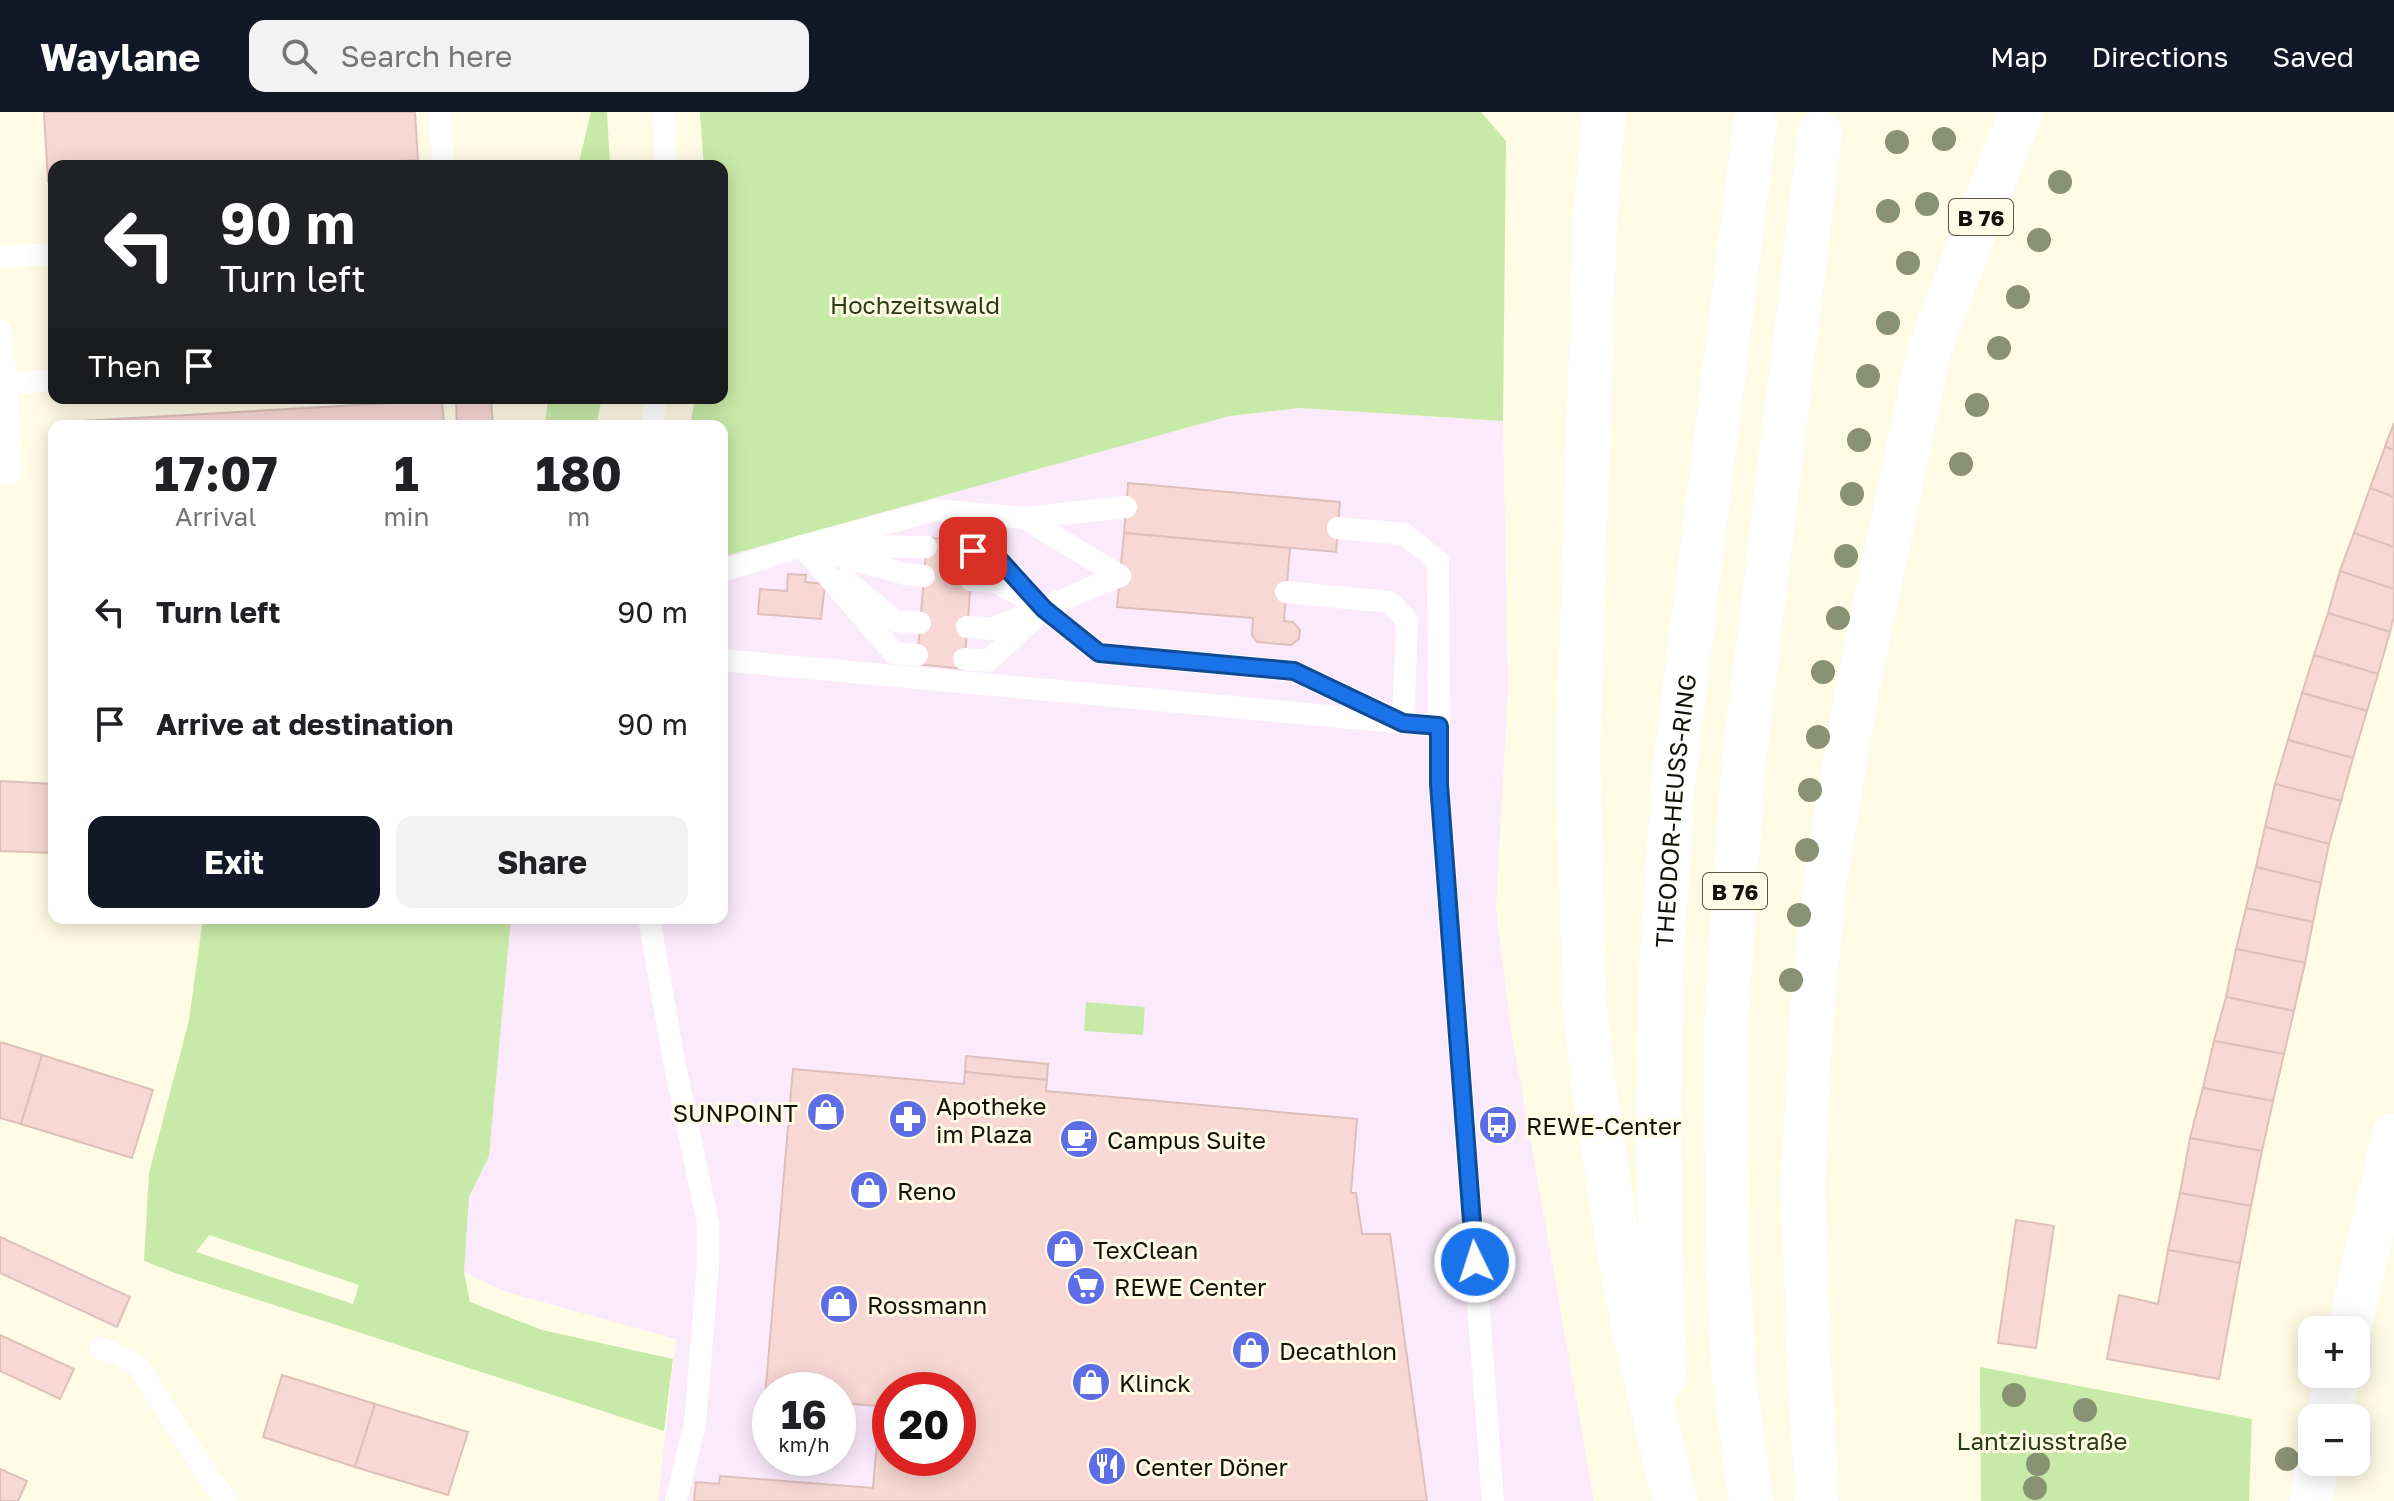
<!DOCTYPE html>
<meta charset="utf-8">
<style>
body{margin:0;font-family:"Golos Text",sans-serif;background:#f2f2f2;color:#202124;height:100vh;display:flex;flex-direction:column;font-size:30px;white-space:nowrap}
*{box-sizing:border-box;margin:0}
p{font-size:26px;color:#757577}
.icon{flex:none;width:44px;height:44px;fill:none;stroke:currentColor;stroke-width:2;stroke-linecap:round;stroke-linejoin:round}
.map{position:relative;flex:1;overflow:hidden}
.side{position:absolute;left:48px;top:308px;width:680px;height:504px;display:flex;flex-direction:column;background:#fff;border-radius:16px;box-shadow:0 4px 20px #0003}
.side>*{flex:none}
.guide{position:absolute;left:48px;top:48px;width:680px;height:244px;border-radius:16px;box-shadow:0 4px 20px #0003;background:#202124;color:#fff;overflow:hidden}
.buttons{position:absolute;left:2298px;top:1204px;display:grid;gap:16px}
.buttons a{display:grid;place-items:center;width:72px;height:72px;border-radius:16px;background:#fff;box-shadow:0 4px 20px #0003;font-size:40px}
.speed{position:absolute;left:752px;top:1260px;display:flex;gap:16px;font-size:40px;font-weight:700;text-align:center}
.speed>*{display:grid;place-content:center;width:104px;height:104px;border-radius:50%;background:#fff;box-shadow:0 4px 20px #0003;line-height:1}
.speed small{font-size:20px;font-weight:400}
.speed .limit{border:12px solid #d22;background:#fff;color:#111}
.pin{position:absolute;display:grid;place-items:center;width:68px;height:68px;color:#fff;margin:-34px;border-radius:16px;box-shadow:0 4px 12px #0006}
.me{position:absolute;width:88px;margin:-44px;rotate:356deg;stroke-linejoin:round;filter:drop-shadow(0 0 6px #0008)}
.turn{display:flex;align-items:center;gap:28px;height:168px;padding:0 40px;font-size:36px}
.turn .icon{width:104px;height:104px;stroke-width:2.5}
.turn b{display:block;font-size:56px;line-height:68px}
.then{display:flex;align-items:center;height:76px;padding:0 40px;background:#0003;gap:16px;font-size:30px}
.eta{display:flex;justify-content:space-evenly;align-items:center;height:136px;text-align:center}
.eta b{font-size:48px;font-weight:700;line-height:56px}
.cta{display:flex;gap:16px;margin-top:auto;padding:16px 40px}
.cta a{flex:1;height:92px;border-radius:16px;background:#111827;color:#fff;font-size:32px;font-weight:700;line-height:92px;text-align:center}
.cta a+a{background:#f2f2f2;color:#202124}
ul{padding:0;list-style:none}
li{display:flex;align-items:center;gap:24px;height:112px;padding:0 40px}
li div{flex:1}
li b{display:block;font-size:30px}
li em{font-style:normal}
header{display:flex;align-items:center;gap:48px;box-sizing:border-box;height:112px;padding:0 40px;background:#111827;color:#fff}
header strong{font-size:38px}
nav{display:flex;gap:44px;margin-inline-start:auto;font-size:28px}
.search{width:560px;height:72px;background:#f2f2f2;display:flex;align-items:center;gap:20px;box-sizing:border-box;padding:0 28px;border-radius:16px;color:#757577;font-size:30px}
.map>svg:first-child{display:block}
.commercial{fill:#fbeafc;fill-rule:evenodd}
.green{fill:#c8eaa8;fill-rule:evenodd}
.building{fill:#f8d8d4;stroke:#dec0bb;stroke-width:2;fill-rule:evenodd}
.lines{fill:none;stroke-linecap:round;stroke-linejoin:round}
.service{stroke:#fff;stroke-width:22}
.minor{stroke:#fff;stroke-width:44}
.trunk{stroke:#fff;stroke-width:44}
.tree{fill:#8a9274}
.route-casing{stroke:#114b97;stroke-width:20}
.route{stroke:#1a73e8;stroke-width:14}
.labels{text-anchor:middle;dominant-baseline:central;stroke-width:6;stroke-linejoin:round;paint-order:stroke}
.shield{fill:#fffbe5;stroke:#5a574a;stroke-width:2}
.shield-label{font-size:22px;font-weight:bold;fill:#131108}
.park-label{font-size:24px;fill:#2a3c17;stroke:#fffbe5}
.street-label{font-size:24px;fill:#131108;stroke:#fffbe5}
.poi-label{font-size:24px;fill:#131108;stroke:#fffbe5;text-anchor:start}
</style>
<header>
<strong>Waylane</strong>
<div class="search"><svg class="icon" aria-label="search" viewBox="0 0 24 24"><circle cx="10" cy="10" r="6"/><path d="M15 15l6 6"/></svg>Search here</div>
<nav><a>Map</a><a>Directions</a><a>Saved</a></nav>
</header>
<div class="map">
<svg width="2394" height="1389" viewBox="0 0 2394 1389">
<rect width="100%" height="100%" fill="#fffbe5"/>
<!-- commercial -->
<path class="commercial" d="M1300,296L1503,309L1508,577L1496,796L1510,911L1594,1389H658L676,1227L506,1180L464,1160L469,1085L489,1044L511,806H722V445L1229,304ZM770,1278H838V1346H770ZM890,1278H958V1346H890Z"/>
<!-- green -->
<g class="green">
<polygon points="591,0 607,0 610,54 578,54"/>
<polygon points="700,0 1481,0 1506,29 1503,309 1300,296 1229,304 722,445 722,314 690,314 695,286 722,286 722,54 704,54"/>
<polygon points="548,286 602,286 596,314 545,314"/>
<path d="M203,806H511L489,1044L469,1085L464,1160L470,1190L542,1218L673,1247L664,1319L178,1162L144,1149L149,1061L189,908ZM209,1123L359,1173L353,1192L196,1140Z"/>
<polygon points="1086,890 1145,895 1143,923 1084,919"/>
<polygon points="1980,1255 2252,1307 2249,1389 1981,1389"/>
</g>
<!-- building -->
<g class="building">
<polygon points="44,0 415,0 418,48 319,54 54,54 54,69 48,70"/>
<polygon points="491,287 493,314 457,314 456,288"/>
<polygon points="442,288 444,314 84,314 83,309"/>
<polygon points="2394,311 2394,338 2385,335"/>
<polygon points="2385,335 2394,338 2394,385 2370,376"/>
<polygon points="1128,371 1340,390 1336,440 1124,421"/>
<polygon points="2370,376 2394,385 2394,435 2354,421"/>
<polygon points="1124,421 1290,436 1284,509 1293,510 1300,518 1299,527 1291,533 1257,530 1252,523 1253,506 1117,495"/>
<polygon points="2354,421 2394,435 2394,477 2340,459"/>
<polygon points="927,426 974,429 964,557 917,552"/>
<polygon points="2340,459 2394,477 2394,504 2390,520 2328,501"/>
<polygon points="788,462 806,463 805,470 825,472 821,507 758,502 760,477 787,479"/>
<polygon points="2328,501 2390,520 2378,562 2314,543"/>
<polygon points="2314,543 2378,562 2367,599 2302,581"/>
<polygon points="2302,581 2367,599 2353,646 2288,628"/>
<polygon points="2288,628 2353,646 2341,689 2275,672"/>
<polygon points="0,669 54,672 54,741 0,739"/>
<polygon points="2275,672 2341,689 2329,732 2265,715"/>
<polygon points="2265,715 2329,732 2321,771 2256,755"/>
<polygon points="2256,755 2321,771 2313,810 2246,796"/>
<polygon points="2246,796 2313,810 2305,851 2236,837"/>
<polygon points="2236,837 2305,851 2294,899 2226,885"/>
<polygon points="2226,885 2294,899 2284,942 2214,929"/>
<polygon points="2214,929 2284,942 2273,989 2203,976"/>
<polygon points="0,930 42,943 21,1012 0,1006"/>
<polygon points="42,943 153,978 132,1046 21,1012"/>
<polygon points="966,944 1048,952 1047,968 965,960"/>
<path d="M793,957L964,972L965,960L1047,968L1046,979L1357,1007L1351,1081H1356L1362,1122H1390L1427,1389H694L696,1370L719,1372L720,1364L873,1376L880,1294L838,1291V1278H770V1286L765,1285ZM890,1278H958V1346H890Z"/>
<polygon points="2203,976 2273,989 2262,1039 2190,1026"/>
<polygon points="2190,1026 2262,1039 2251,1094 2180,1081"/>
<polygon points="2180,1081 2251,1094 2240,1151 2168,1138"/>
<polygon points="2016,1108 2054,1114 2036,1236 1998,1231"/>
<polygon points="0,1125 130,1185 117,1215 0,1161"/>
<polygon points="2168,1138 2240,1151 2219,1267 2107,1247 2119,1183 2158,1192"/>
<polygon points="0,1223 74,1257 60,1287 0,1259"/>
<polygon points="282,1263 375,1292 355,1355 263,1325"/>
<polygon points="375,1292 468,1320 448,1383 355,1355"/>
<polygon points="0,1357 27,1369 18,1389 0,1389"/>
</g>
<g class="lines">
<!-- service -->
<g class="service">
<polyline points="440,0 443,54"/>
<polyline points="664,0 666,54"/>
<polyline points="0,145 54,142"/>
<polyline points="0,218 7,272 11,361 0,362"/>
<polyline points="7,272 54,268"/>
<polyline points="652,314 656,286"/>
<polyline points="1024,406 1120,464"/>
<polyline points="1338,416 1404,422 1438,449 1439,614"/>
<polyline points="802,434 894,541 917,543"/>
<polyline points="804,434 905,462 924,464"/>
<polyline points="836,434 926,435"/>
<polyline points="973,439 993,441 1029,481"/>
<polyline points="722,459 802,434 936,398 1024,406 1126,395"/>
<polyline points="844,467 896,509 920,511"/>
<polyline points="971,468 996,470 1044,497 1099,541 1294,559 1403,611 1407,508 1389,490 1286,480"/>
<polyline points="967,515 992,517 1120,464"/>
<polyline points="964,547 988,549 1034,506"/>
<polyline points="722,548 1439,614 1439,672 1493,1389"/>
<polyline points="649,806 674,949 708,1111 708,1153 695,1312 676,1389"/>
<polyline points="100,1236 137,1252 209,1366 228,1389"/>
</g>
<!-- minor -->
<g class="minor">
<polyline points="2349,1218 2394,1023"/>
<polyline points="2328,1306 2338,1262"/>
<polyline points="2311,1389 2318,1350"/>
</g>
<!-- trunk -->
<g class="trunk">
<polyline points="1604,0 1595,111 1578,640 1584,886 1593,969 1618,1133 1633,1214 1675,1389"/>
<path id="s1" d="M1665,1264L1660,1142L1659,1000L1661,858L1674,662L1755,12"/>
<polyline points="1751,1389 1734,1265 1727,1133 1726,914 1743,658 1820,21"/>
<polyline points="1817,1389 1809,1248 1803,1074 1811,910 1824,778 1855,588 1928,243 1940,209 2021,0"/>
</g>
</g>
<!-- trees -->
<g class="tree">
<circle cx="1944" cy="27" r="12"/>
<circle cx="1897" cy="30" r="12"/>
<circle cx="2060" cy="70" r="12"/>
<circle cx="1927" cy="92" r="12"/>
<circle cx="1888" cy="99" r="12"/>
<circle cx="2039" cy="128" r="12"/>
<circle cx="1908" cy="151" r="12"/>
<circle cx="2018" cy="185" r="12"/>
<circle cx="1888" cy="211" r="12"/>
<circle cx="1999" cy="236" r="12"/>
<circle cx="1868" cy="264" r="12"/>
<circle cx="1977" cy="293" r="12"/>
<circle cx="1859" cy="328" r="12"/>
<circle cx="1961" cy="352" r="12"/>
<circle cx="1852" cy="382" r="12"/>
<circle cx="1846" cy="444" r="12"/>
<circle cx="1838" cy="506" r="12"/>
<circle cx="1823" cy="560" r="12"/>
<circle cx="1818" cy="625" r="12"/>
<circle cx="1810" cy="678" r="12"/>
<circle cx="1807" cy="738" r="12"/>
<circle cx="1799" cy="803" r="12"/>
<circle cx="1791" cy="868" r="12"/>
<circle cx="2014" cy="1283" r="12"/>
<circle cx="2085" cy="1298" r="12"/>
<circle cx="2287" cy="1347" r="12"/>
<circle cx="2038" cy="1352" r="12"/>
<circle cx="2035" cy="1376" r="12"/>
</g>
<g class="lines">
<defs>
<polyline id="route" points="973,439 993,441 1044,497 1099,541 1294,559 1403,611 1439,614 1439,672 1475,1150"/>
</defs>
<!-- route casing -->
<use href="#route" class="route-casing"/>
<!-- route -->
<use href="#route" class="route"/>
</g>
<!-- icons -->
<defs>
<symbol id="shop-disc" viewBox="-11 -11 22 22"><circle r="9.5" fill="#5c6de5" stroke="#fffbe5"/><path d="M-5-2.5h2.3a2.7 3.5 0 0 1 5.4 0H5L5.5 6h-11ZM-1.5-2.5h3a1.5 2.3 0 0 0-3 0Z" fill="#fff"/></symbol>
<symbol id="pharmacy-disc" viewBox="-11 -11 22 22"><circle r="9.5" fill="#5c6de5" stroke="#fffbe5"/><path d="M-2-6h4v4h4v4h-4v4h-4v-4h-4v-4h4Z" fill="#fff"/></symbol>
<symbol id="bus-disc" viewBox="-11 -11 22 22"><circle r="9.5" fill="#5c6de5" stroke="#fffbe5"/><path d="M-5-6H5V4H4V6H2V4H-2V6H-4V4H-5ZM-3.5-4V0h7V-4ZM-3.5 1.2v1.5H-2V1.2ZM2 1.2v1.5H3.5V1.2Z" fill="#fff"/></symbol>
<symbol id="cafe-disc" viewBox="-11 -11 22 22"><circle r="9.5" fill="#5c6de5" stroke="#fffbe5"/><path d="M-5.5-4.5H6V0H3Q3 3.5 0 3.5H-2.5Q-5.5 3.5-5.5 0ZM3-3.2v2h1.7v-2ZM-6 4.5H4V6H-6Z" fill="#fff"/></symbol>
<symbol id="supermarket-disc" viewBox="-11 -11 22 22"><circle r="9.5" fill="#5c6de5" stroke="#fffbe5"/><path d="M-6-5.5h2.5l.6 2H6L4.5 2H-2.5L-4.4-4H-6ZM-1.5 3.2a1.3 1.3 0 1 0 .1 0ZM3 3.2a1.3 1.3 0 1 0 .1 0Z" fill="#fff"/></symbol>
<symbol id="restaurant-disc" viewBox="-11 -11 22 22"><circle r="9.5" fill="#5c6de5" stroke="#fffbe5"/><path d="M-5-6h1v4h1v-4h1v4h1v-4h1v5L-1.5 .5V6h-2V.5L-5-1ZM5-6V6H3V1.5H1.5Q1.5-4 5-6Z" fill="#fff"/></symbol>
</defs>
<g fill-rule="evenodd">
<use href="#shop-disc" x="804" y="978" width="44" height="44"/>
<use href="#pharmacy-disc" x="886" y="985" width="44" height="44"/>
<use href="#bus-disc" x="1476" y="991" width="44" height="44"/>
<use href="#cafe-disc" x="1057" y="1005" width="44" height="44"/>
<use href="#shop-disc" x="847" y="1056" width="44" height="44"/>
<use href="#shop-disc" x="1043" y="1115" width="44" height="44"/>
<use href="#supermarket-disc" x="1064" y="1152" width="44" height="44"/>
<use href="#shop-disc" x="817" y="1170" width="44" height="44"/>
<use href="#shop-disc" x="1229" y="1216" width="44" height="44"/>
<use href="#shop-disc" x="1069" y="1248" width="44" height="44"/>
<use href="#restaurant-disc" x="1085" y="1332" width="44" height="44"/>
</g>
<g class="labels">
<!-- shield labels -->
<g class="shield">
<rect x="1949" y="87" width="64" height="36" rx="6"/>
<rect x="1703" y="761" width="64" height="36" rx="6"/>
</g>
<g class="shield-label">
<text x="1981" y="105">B 76</text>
<text x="1735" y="779">B 76</text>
</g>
<!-- park labels -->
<g class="park-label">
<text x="915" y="192">Hochzeitswald</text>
<text x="2042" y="1328">Lantziusstraße</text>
</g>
<!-- street labels -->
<g class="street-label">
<text stroke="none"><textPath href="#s1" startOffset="566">THEODOR-HEUSS-RING</textPath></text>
</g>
<!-- poi labels -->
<g class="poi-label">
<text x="936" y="993">Apotheke<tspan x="936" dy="28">im Plaza</tspan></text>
<text x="798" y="1000" text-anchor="end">SUNPOINT</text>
<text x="1526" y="1013">REWE-Center</text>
<text x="1107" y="1027">Campus Suite</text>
<text x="897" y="1078">Reno</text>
<text x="1093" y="1137">TexClean</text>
<text x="1114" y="1174">REWE Center</text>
<text x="867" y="1192">Rossmann</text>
<text x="1279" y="1238">Decathlon</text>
<text x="1119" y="1270">Klinck</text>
<text x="1135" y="1354">Center Döner</text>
</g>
</g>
</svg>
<div class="buttons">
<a>+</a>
<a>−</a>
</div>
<div class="speed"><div>16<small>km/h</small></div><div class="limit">20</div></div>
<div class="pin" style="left:973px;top:439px;background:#d93025"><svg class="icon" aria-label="arrive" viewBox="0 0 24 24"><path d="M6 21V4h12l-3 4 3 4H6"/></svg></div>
<svg class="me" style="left:1475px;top:1150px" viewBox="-20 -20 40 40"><circle r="17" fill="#1a73e8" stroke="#fff" stroke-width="3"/><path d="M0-11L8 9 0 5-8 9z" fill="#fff"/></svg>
<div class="guide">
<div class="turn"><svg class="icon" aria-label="left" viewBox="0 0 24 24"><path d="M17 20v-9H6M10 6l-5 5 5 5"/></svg><div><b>90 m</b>Turn left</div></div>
<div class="then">Then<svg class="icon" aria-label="arrive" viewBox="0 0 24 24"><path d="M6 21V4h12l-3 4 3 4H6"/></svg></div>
</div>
<section class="side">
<div class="eta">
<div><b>17:07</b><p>Arrival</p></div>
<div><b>1</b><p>min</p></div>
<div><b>180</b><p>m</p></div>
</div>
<ul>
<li><svg class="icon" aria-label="left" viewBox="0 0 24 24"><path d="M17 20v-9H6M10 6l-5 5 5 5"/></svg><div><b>Turn left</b></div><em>90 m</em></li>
<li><svg class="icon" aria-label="arrive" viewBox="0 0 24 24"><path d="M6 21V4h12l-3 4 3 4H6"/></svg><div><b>Arrive at destination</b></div><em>90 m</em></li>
</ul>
<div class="cta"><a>Exit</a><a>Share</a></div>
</section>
</div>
